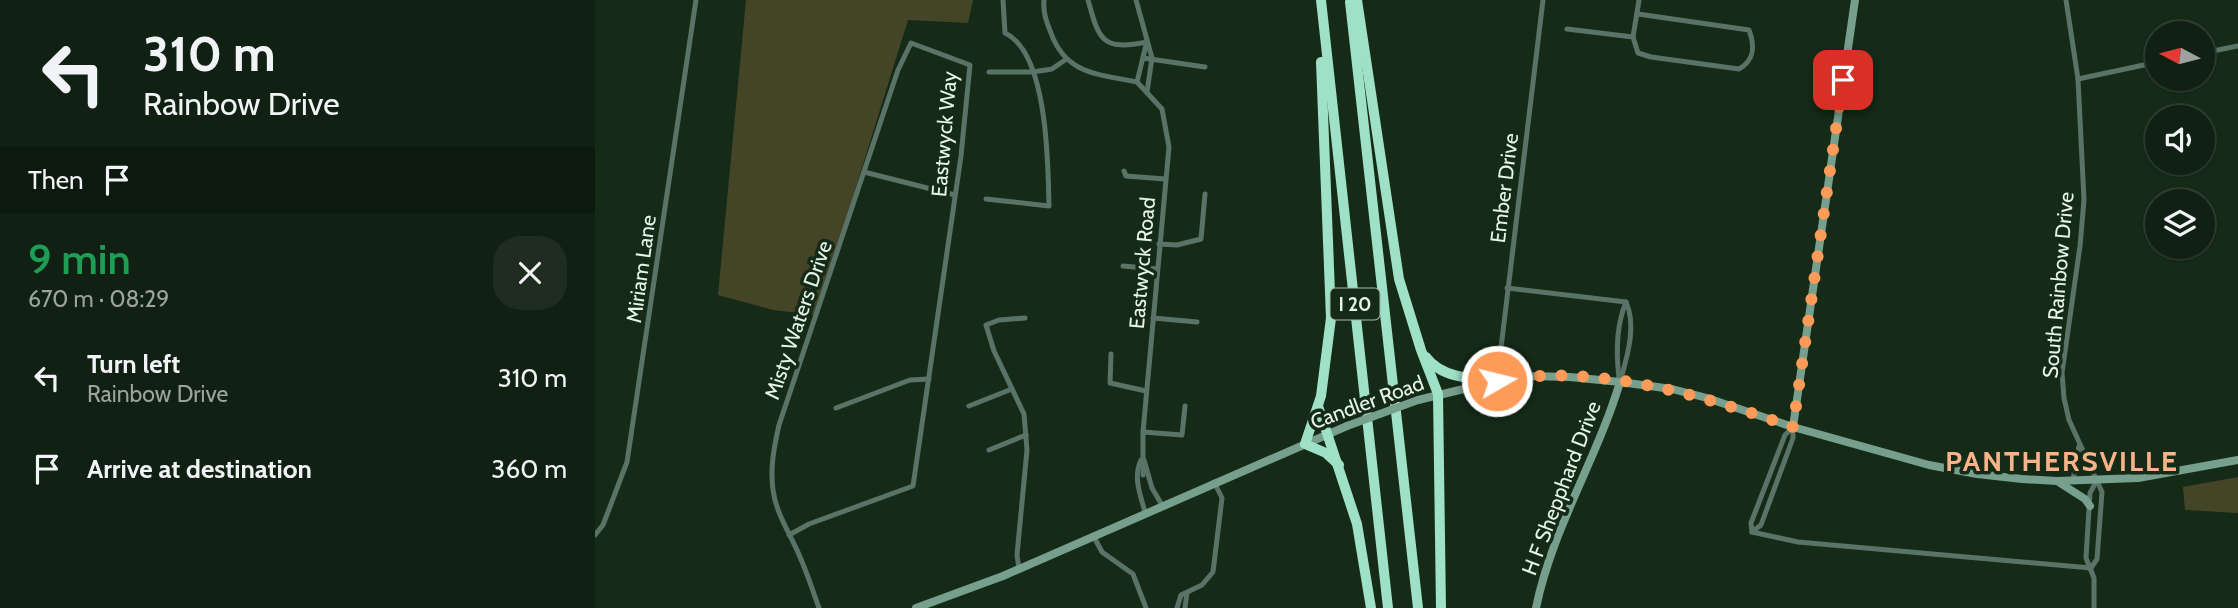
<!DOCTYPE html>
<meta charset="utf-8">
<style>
body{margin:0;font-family:Cabin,sans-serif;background:#1e2d20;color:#f1f3f6;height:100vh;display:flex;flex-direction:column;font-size:26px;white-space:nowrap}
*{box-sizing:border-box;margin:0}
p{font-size:23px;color:#9ca39f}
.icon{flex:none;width:38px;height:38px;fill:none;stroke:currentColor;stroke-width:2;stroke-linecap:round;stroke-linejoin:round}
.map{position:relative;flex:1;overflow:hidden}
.details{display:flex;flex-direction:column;background:#102012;width:595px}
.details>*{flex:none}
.hud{background:#102012;color:#f1f3f6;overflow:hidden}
.needle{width:46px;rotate:277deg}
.fabs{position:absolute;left:1550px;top:21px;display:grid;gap:14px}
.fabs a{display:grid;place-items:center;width:70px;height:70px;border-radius:50%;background:#102012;box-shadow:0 2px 5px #0004,0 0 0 2px #303e32;font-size:35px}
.pin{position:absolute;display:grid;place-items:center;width:60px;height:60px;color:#fff;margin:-30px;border-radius:14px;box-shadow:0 4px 10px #0006}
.me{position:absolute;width:77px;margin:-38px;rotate:82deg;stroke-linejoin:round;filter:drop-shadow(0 0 5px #0008)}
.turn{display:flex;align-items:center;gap:24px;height:147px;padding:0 28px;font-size:32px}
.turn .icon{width:91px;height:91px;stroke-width:2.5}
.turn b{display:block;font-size:49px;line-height:60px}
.then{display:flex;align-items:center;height:66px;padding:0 28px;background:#0003;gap:14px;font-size:26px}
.round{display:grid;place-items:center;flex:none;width:74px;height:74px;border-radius:28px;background:#1e2d20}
.head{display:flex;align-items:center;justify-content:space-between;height:119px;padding:0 28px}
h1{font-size:42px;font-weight:600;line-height:52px;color:#1e9e55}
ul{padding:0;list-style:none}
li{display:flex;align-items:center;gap:21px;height:91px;padding:0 28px}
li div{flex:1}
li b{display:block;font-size:26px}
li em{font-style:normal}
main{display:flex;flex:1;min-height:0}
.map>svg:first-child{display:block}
.green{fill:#444527}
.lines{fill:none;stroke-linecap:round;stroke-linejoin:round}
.street{stroke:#5a7368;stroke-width:5}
.secondary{stroke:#769f8e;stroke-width:8}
.highway{stroke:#9fe1c6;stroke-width:10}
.secondary-bridge{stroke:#769f8e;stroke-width:8}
.route{stroke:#ff9b59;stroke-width:12;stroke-dasharray:0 21.6}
.labels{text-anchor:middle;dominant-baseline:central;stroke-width:7;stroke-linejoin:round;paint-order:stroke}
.shield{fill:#152b18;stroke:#a8b8aa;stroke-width:2}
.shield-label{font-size:19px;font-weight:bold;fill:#e7f5e8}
.street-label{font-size:21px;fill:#e7f5e8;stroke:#152b18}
.district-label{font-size:28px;font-weight:bold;letter-spacing:2px;fill:#f9b388;stroke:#152b18}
</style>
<main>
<section class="details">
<div class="hud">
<div class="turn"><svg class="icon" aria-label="left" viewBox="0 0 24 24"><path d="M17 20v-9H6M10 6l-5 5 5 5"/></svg><div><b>310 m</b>Rainbow Drive</div></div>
<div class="then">Then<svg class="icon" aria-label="arrive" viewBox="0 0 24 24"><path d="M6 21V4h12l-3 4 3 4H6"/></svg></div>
</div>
<div class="head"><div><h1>9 min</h1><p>670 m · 08:29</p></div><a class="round"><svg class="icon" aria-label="close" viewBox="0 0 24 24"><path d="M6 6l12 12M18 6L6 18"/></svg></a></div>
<ul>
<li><svg class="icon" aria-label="left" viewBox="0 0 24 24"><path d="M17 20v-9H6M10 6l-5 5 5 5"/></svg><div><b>Turn left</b><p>Rainbow Drive</p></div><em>310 m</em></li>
<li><svg class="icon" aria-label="arrive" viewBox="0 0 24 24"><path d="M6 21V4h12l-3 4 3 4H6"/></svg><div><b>Arrive at destination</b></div><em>360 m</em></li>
</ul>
</section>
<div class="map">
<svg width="1643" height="608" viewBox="0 0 1643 608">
<rect width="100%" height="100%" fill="#152b18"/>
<!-- green -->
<g class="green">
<polygon points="151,0 378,0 373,23 313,20 221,315 178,310 123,295"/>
<polygon points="1643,477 1643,513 1590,510 1588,487"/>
</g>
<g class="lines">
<!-- street -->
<g class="street">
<path d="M449,0C448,12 451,21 456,33C471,75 504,74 542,82"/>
<path d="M493,0C504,40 507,51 552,42"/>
<polyline points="541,0 557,58 552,92"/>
<polyline points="1471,0 1483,79 1489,200 1485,246 1467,373 1469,398 1474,420 1507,492 1502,559 1496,568"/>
<path d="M972,29L1038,37L1043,53L1056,57L1144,69C1160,60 1160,46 1154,30L1043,14"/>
<polyline points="1038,37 1044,0"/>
<polyline points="1608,53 1643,46"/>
<polyline points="548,58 610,67"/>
<polyline points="394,72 438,72 457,69 470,60"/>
<polyline points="1483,79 1563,62"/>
<polyline points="542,82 567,109 574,147 548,432 548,475"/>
<polyline points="542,82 551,45"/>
<polyline points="529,171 531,176 570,179"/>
<polyline points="269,172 360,195"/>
<path d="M391,199L454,206C453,165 453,53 410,33L408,0"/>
<polyline points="564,244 582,245 606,239 610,194"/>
<polyline points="528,266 562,269"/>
<polyline points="912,288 1031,302"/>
<polyline points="558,318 602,322"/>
<polyline points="516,354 515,383 551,391"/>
<path d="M1024,378C1021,353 1021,326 1031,302"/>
<polyline points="902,381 948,0"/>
<path d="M1025,382C1032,357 1042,326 1031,302"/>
<polyline points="374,406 417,389"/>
<polyline points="241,408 315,380 334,379"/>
<polyline points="548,432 587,435 590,406"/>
<polyline points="394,450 431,435"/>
<path d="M546,460C538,477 545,494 550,512"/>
<polyline points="549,460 557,488 567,505"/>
<polyline points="1478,480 1484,446"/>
<polyline points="1157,532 1203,542 1496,568"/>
<polyline points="1157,532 1156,523 1190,435 1198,427"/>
<polyline points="1157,532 1166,525 1198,438 1198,427"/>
<polyline points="0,535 8,525 32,462 101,0"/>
<path d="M194,535L214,524L318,486L366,156L375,65L316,43L303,70L184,425C179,447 175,468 178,490C181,514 196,535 205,557C212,573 218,591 224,608"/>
<polyline points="498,535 507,552 538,574 551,608"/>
<polyline points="424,569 422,555 432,450 429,414 399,351 391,325 404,320 430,318"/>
<polyline points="582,608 586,595 607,585 618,572 627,498 619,482"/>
<polyline points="590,608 592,593"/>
<polyline points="1499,608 1499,578 1491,558 1495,493 1502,480"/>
</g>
<!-- secondary -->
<g class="secondary">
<polyline points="823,400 902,381 933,376 975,377 1025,382 1077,389 1112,398 1198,427 1334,465 1382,474 1427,479 1462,481 1543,478 1643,460"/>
<polyline points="1198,427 1260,0"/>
<polyline points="1465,483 1490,499 1495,506"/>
<polyline points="321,608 408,576 752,426"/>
<path d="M941,608C957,529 1002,459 1025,382"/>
</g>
<!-- highway -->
<g class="highway">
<polyline points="726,0 793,608"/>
<polyline points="762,0 804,279 826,350 843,394 846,608"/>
<polyline points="755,2 823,608"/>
<polyline points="726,62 736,318 726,396 710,444 731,453 744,465"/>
<path d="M831,357C846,378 878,379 902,381"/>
<polyline points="723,406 762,524 776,608"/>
</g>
<!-- secondary-bridge -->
<polyline class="secondary-bridge" points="752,426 823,400"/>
</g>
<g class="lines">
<!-- route -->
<path class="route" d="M902,381C999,362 1108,396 1198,427L1248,80"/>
</g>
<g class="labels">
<!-- shield labels -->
<rect class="shield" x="735.5" y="288.5" width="49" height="31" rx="5"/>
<g class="shield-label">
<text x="760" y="304">I 20</text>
</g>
<!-- street labels -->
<g class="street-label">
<text transform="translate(349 134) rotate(-85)">Eastwyck Way</text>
<text transform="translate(909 188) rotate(-83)">Ember Drive</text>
<text transform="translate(547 263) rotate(-85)">Eastwyck Road</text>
<text transform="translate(46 269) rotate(-82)">Miriam Lane</text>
<text transform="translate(1463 285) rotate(-85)">South Rainbow Drive</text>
<text transform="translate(203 320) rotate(-71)">Misty Waters Drive</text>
<text transform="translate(772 402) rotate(-20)">Candler Road</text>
<text transform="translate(966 488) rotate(-69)">H F Shepphard Drive</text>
</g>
<!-- district labels -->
<g class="district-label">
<text x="1467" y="461">PANTHERSVILLE</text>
</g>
</g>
</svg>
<div class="fabs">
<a><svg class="needle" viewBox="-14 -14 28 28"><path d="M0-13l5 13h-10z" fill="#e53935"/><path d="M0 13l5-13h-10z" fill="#9ca39f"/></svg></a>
<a><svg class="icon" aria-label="sound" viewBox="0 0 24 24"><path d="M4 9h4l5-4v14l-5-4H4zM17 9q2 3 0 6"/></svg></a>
<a><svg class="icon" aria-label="layers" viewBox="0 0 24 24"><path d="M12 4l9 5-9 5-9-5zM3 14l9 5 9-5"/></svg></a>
</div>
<div class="pin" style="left:1248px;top:80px;background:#d93025"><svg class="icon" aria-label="arrive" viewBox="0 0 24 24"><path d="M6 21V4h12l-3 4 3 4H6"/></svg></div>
<svg class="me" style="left:902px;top:381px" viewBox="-20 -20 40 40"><circle r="17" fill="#ff9b59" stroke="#fff" stroke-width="3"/><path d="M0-11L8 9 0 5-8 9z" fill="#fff"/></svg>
</div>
</main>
